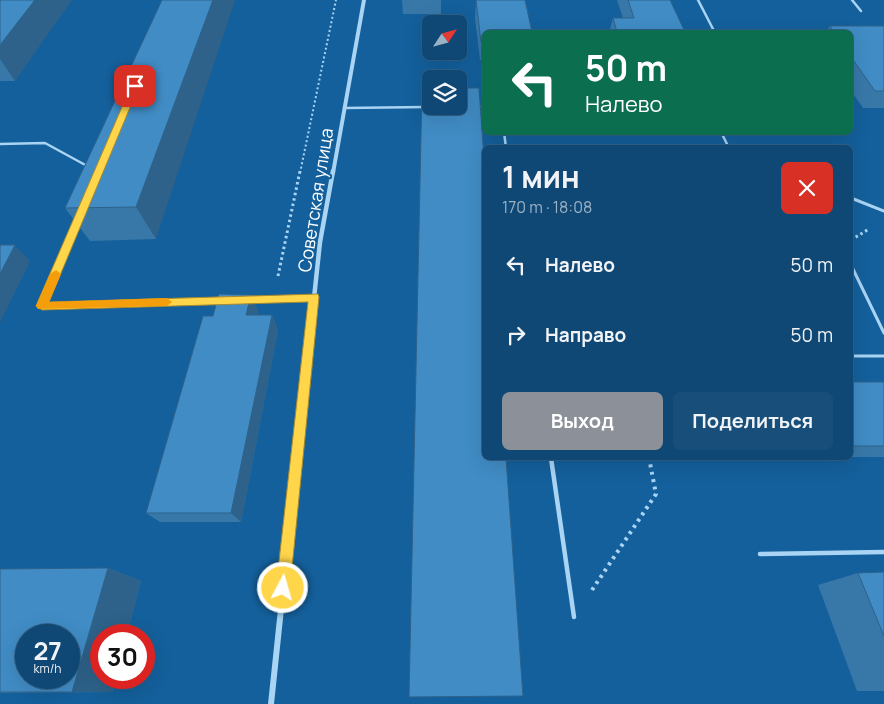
<!DOCTYPE html>
<html lang="ru">
<meta charset="utf-8">
<style>
body{margin:0;font-family:Manrope,sans-serif;background:#184f7a;color:#f1f3f6;height:100vh;display:flex;flex-direction:column;font-size:19px;white-space:nowrap}
*{box-sizing:border-box;margin:0}
p{font-size:16px;color:#9bb2c5}
.icon{flex:none;width:28px;height:28px;fill:none;stroke:currentColor;stroke-width:2;stroke-linecap:round;stroke-linejoin:round}
.map{position:relative;flex:1;overflow:hidden}
.drawer{position:absolute;left:482px;top:145px;width:371px;height:315px;display:flex;flex-direction:column;background:#0f4875;border-radius:8px;box-shadow:0 5px 20px #0002,0 0 0 1px #2f6087}
.drawer>*{flex:none}
.hud{position:absolute;left:482px;top:30px;width:371px;height:105px;border-radius:8px;box-shadow:0 5px 20px #0002,0 0 0 1px #2f6087;background:#0b6e4f;color:#fff;overflow:hidden}
.needle{width:32px;rotate:54deg}
.tools{position:absolute;left:422px;top:15px;display:grid;gap:10px}
.tools a{display:grid;place-items:center;width:45px;height:45px;border-radius:8px;background:#0f4875;box-shadow:0 5px 20px #0002,0 0 0 1px #2f6087;font-size:25px}
.speed{position:absolute;left:15px;top:624px;display:flex;gap:10px;font-size:25px;font-weight:700;text-align:center}
.speed>*{display:grid;place-content:center;width:65px;height:65px;border-radius:50%;background:#0f4875;box-shadow:0 5px 20px #0002,0 0 0 1px #2f6087;line-height:1}
.speed small{font-size:12px;font-weight:400}
.speed .limit{border:8px solid #d22;background:#fff;color:#111}
.pin{position:absolute;display:grid;place-items:center;width:42px;height:42px;color:#fff;margin:-21px;border-radius:10px;box-shadow:0 2px 8px #0006}
.me{position:absolute;width:55px;margin:-28px;rotate:6deg;stroke-linejoin:round;filter:drop-shadow(0 0 4px #0008)}
.turn{display:flex;align-items:center;gap:18px;height:105px;padding:0 20px;font-size:22px}
.turn .icon{width:65px;height:65px;stroke-width:2.5}
.turn b{display:block;font-size:35px;line-height:42px}
.round{display:grid;place-items:center;flex:none;width:52px;height:52px;border-radius:8px;background:#184f7a}
.summary{display:flex;align-items:center;justify-content:space-between;height:85px;padding:0 20px}
h1{font-size:30px;font-weight:700;line-height:38px}
.primary-button{display:flex;gap:10px;margin-top:auto;padding:10px 20px}
.primary-button a{flex:1;height:58px;border-radius:8px;background:#8c9099;color:#fff;font-size:20px;font-weight:700;line-height:58px;text-align:center}
.primary-button a+a{background:#184f7a;color:#f1f3f6}
ul{padding:0;list-style:none}
li{display:flex;align-items:center;gap:15px;height:70px;padding:0 20px}
li div{flex:1}
li b{display:block;font-size:19px}
li em{font-style:normal}
.map>svg:first-child{display:block}
.lines{fill:none;stroke-linecap:round;stroke-linejoin:round}
.path-far2{stroke:#a9d4f4;stroke-width:2;stroke-dasharray:2 2.5;stroke-linecap:butt}
.path-far1{stroke:#a9d4f4;stroke-width:3;stroke-dasharray:2.5 3;stroke-linecap:butt}
.path{stroke:#a9d4f4;stroke-width:4;stroke-dasharray:3 4.5;stroke-linecap:butt}
.lane-far2{stroke:#a9d4f4;stroke-width:2.5}
.lane-far1{stroke:#a9d4f4;stroke-width:3}
.lane{stroke:#a9d4f4;stroke-width:4.5}
.street-far2{stroke:#a9d4f4;stroke-width:4}
.street-far1{stroke:#a9d4f4;stroke-width:4.5}
.street{stroke:#a9d4f4;stroke-width:6}
.wall{fill:#3878a9}
.shaded-wall{fill:#2e628a}
.building{fill:#418cc5;stroke:#2e628a;fill-rule:evenodd}
.route{fill:#ffd54a;stroke:#a68a30}
.slow{fill:#f59e0b}
.labels{text-anchor:middle;dominant-baseline:central;stroke-width:4;stroke-linejoin:round;paint-order:stroke}
.street-label{font-size:18px;fill:#fff;stroke:#14609c}
</style>
<div class="map">
<svg width="884" height="704" viewBox="0 0 884 704">
<rect width="100%" height="100%" fill="#14609c"/>
<g class="lines">
<!-- path-far2 -->
<polyline class="path-far2" points="300,173 336,0"/>
<!-- path-far1 -->
<g class="path-far1">
<polyline points="851,240 869,229"/>
<polyline points="278,276 300,171"/>
</g>
<!-- path -->
<polyline class="path" points="592,590 656,494 649,458"/>
<!-- lane-far2 -->
<g class="lane-far2">
<polyline points="698,0 713,29"/>
<polyline points="852,0 861,11"/>
<polyline points="476,107 485,107"/>
<polyline points="344,108 427,107"/>
<polyline points="504,132 506,148"/>
<polyline points="721,132 729,148"/>
<polyline points="0,144 45,143 89,167"/>
</g>
<!-- lane-far1 -->
<g class="lane-far1">
<polyline points="851,198 884,211"/>
<polyline points="78,220 42,306 222,300"/>
<polyline points="851,265 884,333"/>
<polyline points="249,299 314,297"/>
<polyline points="851,356 884,356"/>
</g>
<!-- lane -->
<g class="lane">
<polyline points="551,458 574,617"/>
<polyline points="760,554 884,552"/>
</g>
<!-- street-far2 -->
<polyline class="street-far2" points="333,173 364,0"/>
<!-- street-far1 -->
<polyline class="street-far1" points="303,401 320,242 333,171"/>
<!-- street -->
<polyline class="street" points="271,704 303,400"/>
</g>
<!-- wall -->
<g class="wall">
<polygon points="0,0 15,81 0,81"/>
<polygon points="162,0 156,239 90,241 65,208"/>
<polygon points="402,0 441,0 441,14 403,14"/>
<polygon points="476,0 485,32 485,60 480,60 475,18"/>
<polygon points="617,0 670,0 685,32 609,32 613,18 623,18"/>
<polygon points="830,26 884,26 884,108 863,108 851,91 851,32 826,32"/>
<polygon points="258,310 257,315 272,315 278,330 241,522 160,522 146,513 213,316"/>
<rect x="851" y="382" width="33" height="75"/>
<polygon points="108,568 141,581 112,692 0,693 0,569"/>
<polygon points="884,572 884,691 857,691 818,585 858,573"/>
</g>
<!-- shaded-wall -->
<g class="shaded-wall">
<polygon points="35,0 72,0 15,81 0,59 0,45"/>
<polygon points="213,0 235,0 156,239 136,207"/>
<polygon points="15,245 30,261 0,323 0,274"/>
<polygon points="251,295 258,310 253,330 246,315"/>
<polygon points="272,315 278,330 241,522 231,513"/>
<polygon points="108,568 141,581 127,635 101,635 101,678 115,678 112,692 72,692"/>
</g>
<!-- building -->
<g class="building">
<polygon points="0,0 35,0 0,45"/>
<polygon points="162,0 213,0 136,207 65,208"/>
<polygon points="476,0 525,0 532,32 485,32 485,42 481,42"/>
<polygon points="628,0 670,0 685,32 617,32 613,18 634,18"/>
<polygon points="830,26 884,26 884,91 875,91 851,57 851,32 834,32"/>
<polygon points="431,88 431,106 459,106 459,88 479,88 485,173 485,458 506,458 523,696 409,697 422,89"/>
<polygon points="0,245 15,245 0,274"/>
<polygon points="219,294 251,295 246,315 272,315 231,513 146,513 203,316 213,316"/>
<rect x="851" y="382" width="33" height="64"/>
<path d="M108,568L72,692H0V569ZM26,635H69V678H26Z"/>
<polygon points="884,572 884,636 858,573"/>
</g>
<!-- route -->
<polygon class="route" points="135,84 139,86 49,302 318,294 319,297 290,588 288,593 283,595 278,593 276,588 308,302 42,310 36,306 131,86"/>
<!-- slow -->
<polygon class="slow" points="56,270 61,274 49,302 167,298 172,302 167,306 38,309 36,306 50,274"/>
<g class="labels">
<!-- street labels -->
<g class="street-label">
<text transform="translate(315 200) rotate(-81)">Советская улица</text>
</g>
</g>
</svg>
<div class="tools">
<a><svg class="needle" viewBox="-14 -14 28 28"><path d="M0-13l5 13h-10z" fill="#e53935"/><path d="M0 13l5-13h-10z" fill="#9bb2c5"/></svg></a>
<a><svg class="icon" aria-label="layers" viewBox="0 0 24 24"><path d="M12 4l9 5-9 5-9-5zM3 14l9 5 9-5"/></svg></a>
</div>
<div class="speed"><div>27<small>km/h</small></div><div class="limit">30</div></div>
<div class="pin" style="left:135px;top:86px;background:#d93025"><svg class="icon" aria-label="arrive" viewBox="0 0 24 24"><path d="M6 21V4h12l-3 4 3 4H6"/></svg></div>
<svg class="me" style="left:283px;top:588px" viewBox="-20 -20 40 40"><circle r="17" fill="#ffd54a" stroke="#fff" stroke-width="3"/><path d="M0-11L8 9 0 5-8 9z" fill="#fff"/></svg>
<div class="hud">
<div class="turn"><svg class="icon" aria-label="left" viewBox="0 0 24 24"><path d="M17 20v-9H6M10 6l-5 5 5 5"/></svg><div><b>50 m</b>Налево</div></div>
</div>
<section class="drawer">
<div class="summary"><div><h1>1 мин</h1><p>170 m · 18:08</p></div><a class="round" style="background:#d93025;color:#fff"><svg class="icon" aria-label="close" viewBox="0 0 24 24"><path d="M6 6l12 12M18 6L6 18"/></svg></a></div>
<ul>
<li><svg class="icon" aria-label="left" viewBox="0 0 24 24"><path d="M17 20v-9H6M10 6l-5 5 5 5"/></svg><div><b>Налево</b></div><em>50 m</em></li>
<li><svg class="icon" aria-label="right" viewBox="0 0 24 24"><path d="M7 20v-9h11M14 6l5 5-5 5"/></svg><div><b>Направо</b></div><em>50 m</em></li>
</ul>
<div class="primary-button"><a>Выход</a><a>Поделиться</a></div>
</section>
</div>
